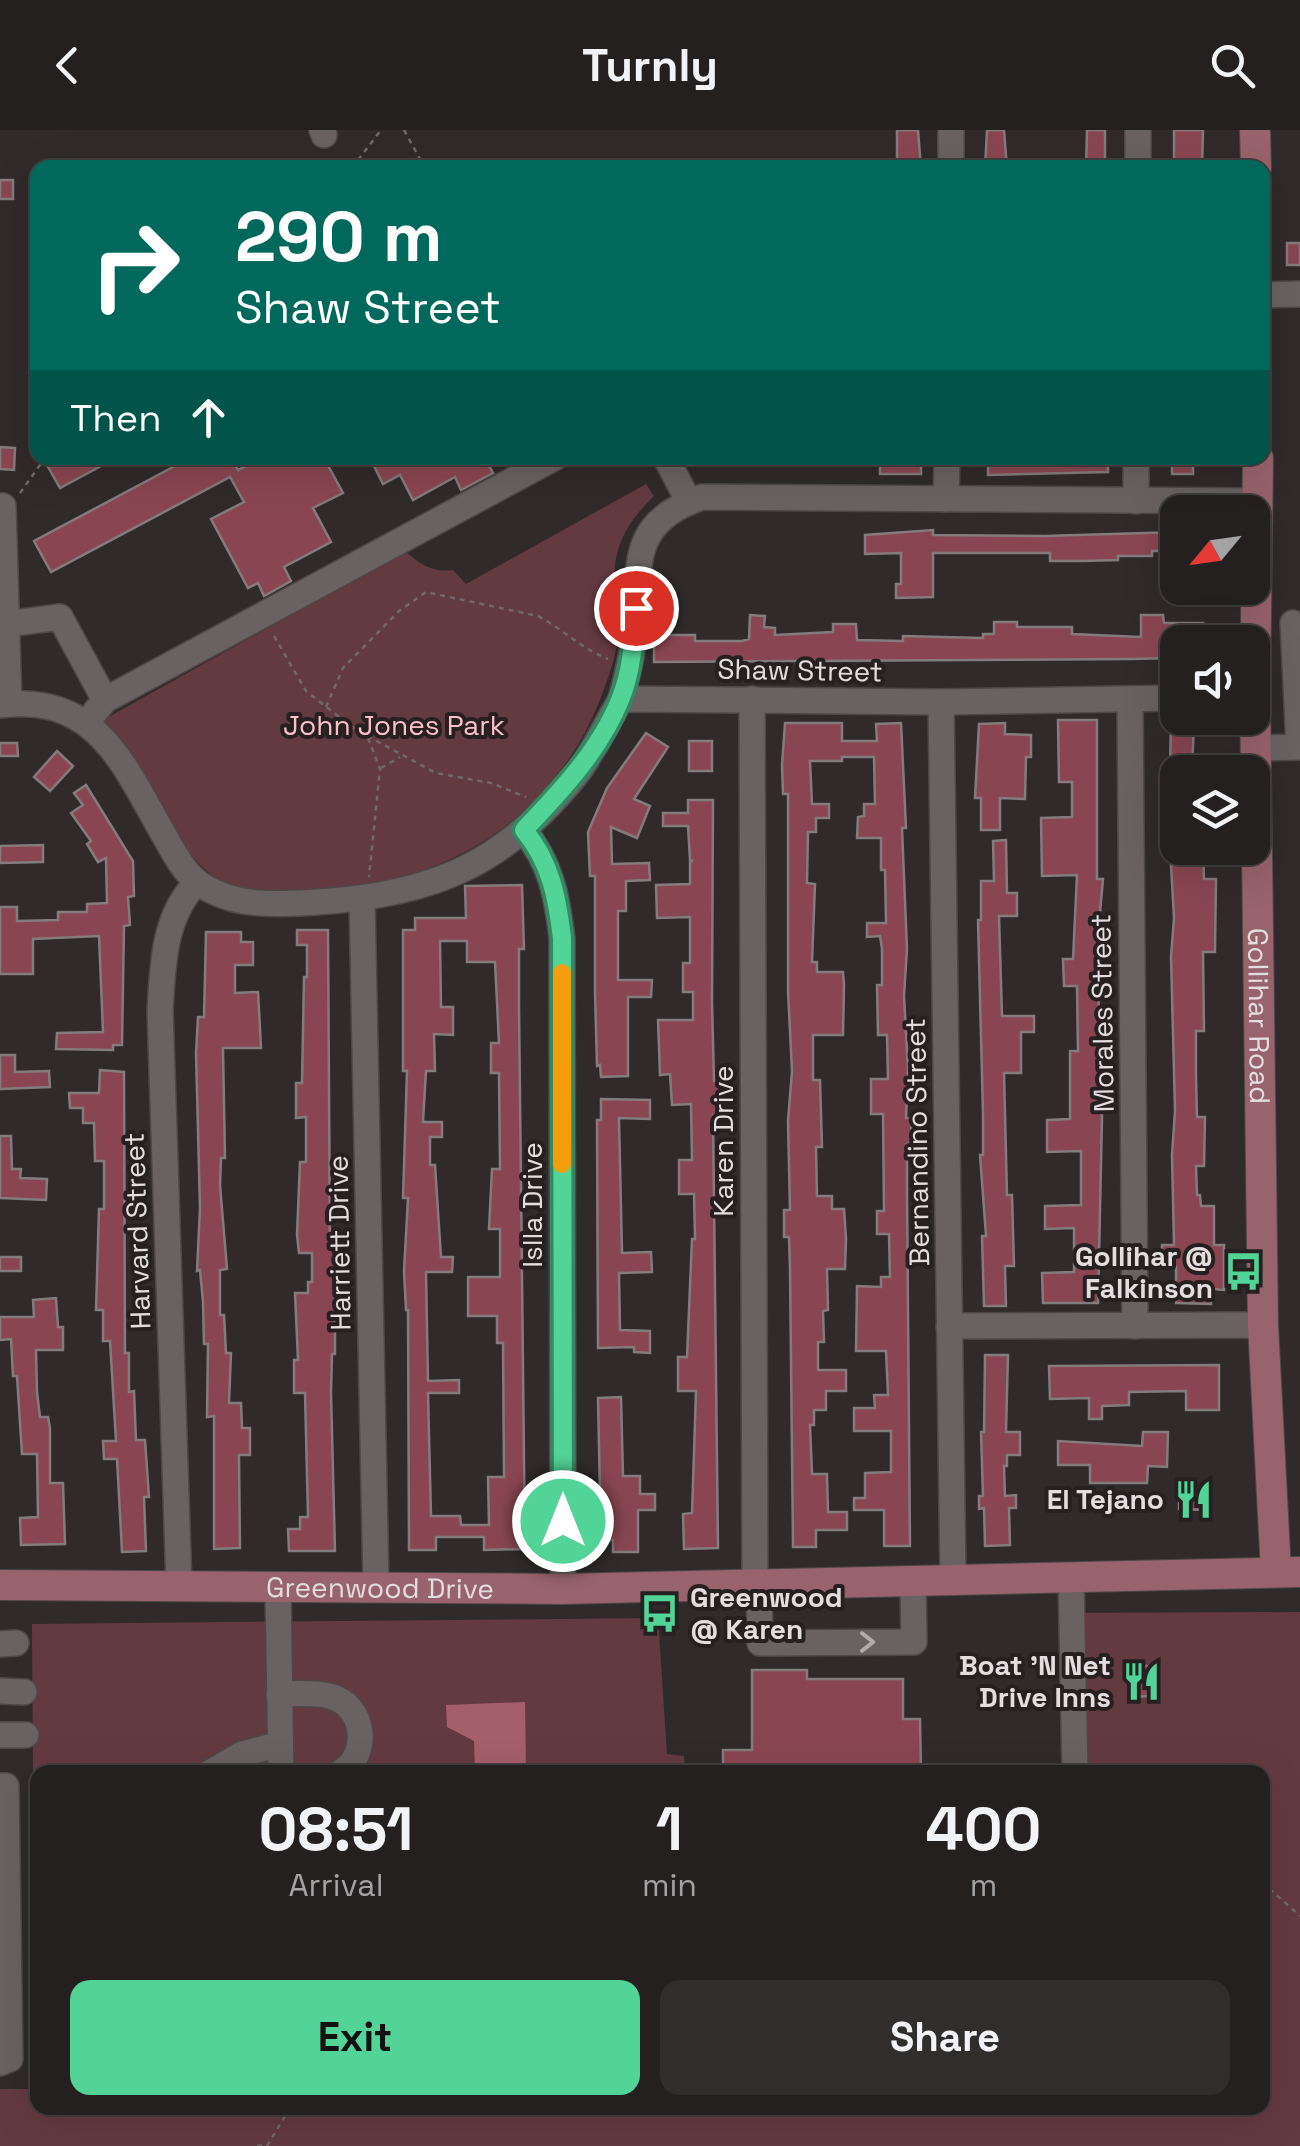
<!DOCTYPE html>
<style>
body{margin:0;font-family:"Space Grotesk",sans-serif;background:#302d2d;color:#f1f3f6;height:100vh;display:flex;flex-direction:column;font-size:38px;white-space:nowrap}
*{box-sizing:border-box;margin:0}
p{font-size:32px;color:#a3a3a5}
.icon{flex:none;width:55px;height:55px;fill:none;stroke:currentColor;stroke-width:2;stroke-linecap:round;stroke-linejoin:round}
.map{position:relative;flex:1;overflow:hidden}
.panel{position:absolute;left:30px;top:1635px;width:1240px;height:350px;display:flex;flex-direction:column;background:#242020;border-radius:20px;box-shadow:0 10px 40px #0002,0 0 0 2px #413e3e}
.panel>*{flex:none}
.banner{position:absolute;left:30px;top:30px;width:1240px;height:305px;border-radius:20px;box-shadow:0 10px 40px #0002,0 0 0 2px #413e3e;background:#00695c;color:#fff;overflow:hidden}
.needle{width:65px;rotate:241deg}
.fabs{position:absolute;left:1160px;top:365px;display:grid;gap:20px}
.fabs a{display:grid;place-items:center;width:110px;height:110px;border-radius:20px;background:#242020;box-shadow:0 10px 40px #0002,0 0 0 2px #413e3e;font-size:50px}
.pin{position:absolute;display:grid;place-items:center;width:85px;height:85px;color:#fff;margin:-42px;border:5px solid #fff;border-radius:50%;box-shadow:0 2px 10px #0007}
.me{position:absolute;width:110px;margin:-55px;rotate:0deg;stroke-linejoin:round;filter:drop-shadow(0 0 8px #0008)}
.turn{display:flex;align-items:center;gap:35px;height:210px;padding:0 40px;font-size:45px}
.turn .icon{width:130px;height:130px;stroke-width:2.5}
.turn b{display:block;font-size:70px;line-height:85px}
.then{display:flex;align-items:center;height:95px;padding:0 40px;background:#0003;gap:20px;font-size:38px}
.eta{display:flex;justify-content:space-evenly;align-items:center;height:170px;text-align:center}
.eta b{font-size:60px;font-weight:700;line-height:70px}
.cta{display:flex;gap:20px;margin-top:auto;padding:20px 40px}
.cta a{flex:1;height:115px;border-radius:20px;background:#52d397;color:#111;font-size:40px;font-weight:700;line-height:115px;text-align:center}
.cta a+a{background:#302d2d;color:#f1f3f6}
header{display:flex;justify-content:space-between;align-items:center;height:130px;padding:0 40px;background:#242020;font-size:45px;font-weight:700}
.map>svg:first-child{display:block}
.green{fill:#643a41}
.water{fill:#a55f6a}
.building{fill:#894652;stroke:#837b7c;stroke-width:2.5;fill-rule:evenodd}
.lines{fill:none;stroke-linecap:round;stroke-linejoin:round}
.minor-casing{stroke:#4d4748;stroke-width:28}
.major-casing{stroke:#4d4748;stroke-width:32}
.path{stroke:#6f696a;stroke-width:2.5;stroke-dasharray:5 5;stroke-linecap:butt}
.minor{stroke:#696162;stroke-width:25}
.major{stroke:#98636c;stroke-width:30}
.oneway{stroke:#b2abac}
.route-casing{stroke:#358962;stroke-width:25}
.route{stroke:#52d397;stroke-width:18}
.slow{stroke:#f59e0b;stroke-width:18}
.labels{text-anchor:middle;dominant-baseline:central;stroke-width:8;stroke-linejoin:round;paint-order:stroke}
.street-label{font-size:28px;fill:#e2ddde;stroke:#262021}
.park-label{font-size:28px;fill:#febfc7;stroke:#262021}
.poi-label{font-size:28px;font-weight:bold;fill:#e2ddde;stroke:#262021;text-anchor:end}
</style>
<header><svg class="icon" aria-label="back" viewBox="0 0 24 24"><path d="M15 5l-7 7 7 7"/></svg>Turnly<svg class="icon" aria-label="search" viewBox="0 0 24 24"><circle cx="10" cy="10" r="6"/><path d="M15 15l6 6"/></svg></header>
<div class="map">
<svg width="1300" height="2016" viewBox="0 0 1300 2016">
<rect width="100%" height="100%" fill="#302a2a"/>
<!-- green -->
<g class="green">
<path d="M646,354L654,366C626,393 611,420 615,460C616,470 620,480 620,490C619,512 613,536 605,556C560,688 443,758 307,762C279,762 244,764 218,749C177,724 155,658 128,619C121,609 112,600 103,590L405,421C419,434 433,443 453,440L466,454Z"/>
<polygon points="1300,1482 1300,2016 0,2016 0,1959 35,1959 32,1494 658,1488 667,1624 684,1626 685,1642 38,1642 38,1978 1262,1978 1262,1642 1063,1642 1061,1483"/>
</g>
<!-- water -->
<polygon class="water" points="525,1572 526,1642 475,1642 474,1611 447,1597 446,1575"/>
<!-- building -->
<g class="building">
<polygon points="897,0 918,0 921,38 897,38"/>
<polygon points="987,0 1004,0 1007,38 985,38"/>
<polygon points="1087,0 1105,0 1105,38 1086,38"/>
<polygon points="1174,0 1203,0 1202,38 1174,38"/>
<rect x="0" y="50" width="13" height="19"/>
<rect x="1287" y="113" width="13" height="22"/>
<polygon points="0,317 15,318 14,340 0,339"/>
<polygon points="43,328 116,328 60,358"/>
<polygon points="190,328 231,328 238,340 261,328 324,328 343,363 313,378 331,412 284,437 291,451 264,466 258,453 248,458 211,389 244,372 230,347 51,442 34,411"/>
<polygon points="370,328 485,328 493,343 461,360 455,347 413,370 400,345 383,354"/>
<rect x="880" y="328" width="41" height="16"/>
<polygon points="988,328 1108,328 1108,342 988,345"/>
<rect x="1172" y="328" width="21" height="16"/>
<polygon points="933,400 933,405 1044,406 1178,402 1178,421 1152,421 1152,426 1118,426 1118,430 1081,431 1050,431 1050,423 933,423 933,467 896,468 896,454 901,454 901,423 865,424 865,405"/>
<polygon points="750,485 765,486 764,497 775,498 775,505 833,502 833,494 856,494 857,510 903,511 903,506 983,508 983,504 994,504 994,492 1017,492 1017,497 1072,497 1072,504 1141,507 1141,485 1163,485 1164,493 1203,493 1203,512 1174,512 1175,528 1132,529 654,532 654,505 695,505 695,511 742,511 749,509"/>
<polygon points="1058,590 1097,590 1097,749 1103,749 1097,816 1102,987 1098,1173 1043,1173 1042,1143 1074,1142 1074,1098 1045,1099 1045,1076 1081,1075 1081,1021 1047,1022 1047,990 1070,989 1070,921 1078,921 1077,856 1064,856 1063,829 1073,829 1077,745 1042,746 1041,688 1072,687 1072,652 1059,652"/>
<polygon points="1171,591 1194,591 1192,642 1170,642"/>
<polygon points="785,593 842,593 842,611 877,611 876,594 901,593 906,698 902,698 907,819 904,866 908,939 906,988 911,988 912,1013 907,1014 907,1062 910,1416 884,1416 884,1380 854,1380 854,1368 865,1368 865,1343 891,1342 891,1301 854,1301 854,1278 875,1278 874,1265 888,1265 886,1221 856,1221 857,1156 881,1157 881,1147 890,1147 889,1104 877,1104 877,1081 884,1081 883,984 871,984 871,949 888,949 887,905 878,905 877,855 882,855 882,819 880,806 867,807 867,793 886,793 885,740 881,740 881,708 857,708 858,687 864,686 864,674 875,674 874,627 842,627 842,631 810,631 812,674 829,674 829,688 816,688 816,702 808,702 807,753 815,754 812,832 817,832 817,842 843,842 844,855 843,905 813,905 813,950 820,950 822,1017 816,1017 817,1066 832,1066 832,1079 844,1079 846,1108 845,1139 827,1139 828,1180 823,1181 824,1212 818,1212 818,1240 846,1240 846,1261 826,1261 826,1280 814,1280 814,1295 810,1295 812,1344 827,1344 828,1382 847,1382 847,1400 816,1400 816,1417 793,1417 790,1139 789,1107 784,1107 784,1080 790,1080 788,991 792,941 788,861 788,664 783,664 782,635"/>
<polygon points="1005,593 1005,604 1031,605 1031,627 1026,627 1025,669 1000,668 1000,700 981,700 981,668 975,668 979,594"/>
<polygon points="646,603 668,617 634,669 650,676 637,708 611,697 612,734 649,733 650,750 626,751 626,781 618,781 618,850 652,850 651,867 628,867 628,946 601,947 600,935 597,936 595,862 595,746 590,746 588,702 607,658"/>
<rect x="689" y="611" width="23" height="30"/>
<polygon points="0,613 17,613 18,626 0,626"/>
<polygon points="57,621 73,636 50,661 34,647"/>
<polygon points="86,655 133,731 134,766 128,767 130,795 124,796 122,915 113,915 113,920 56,919 57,903 103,902 99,806 33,809 33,844 0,844 0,777 17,777 17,791 58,790 58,782 87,782 87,774 107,773 106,728 98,732 87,714 91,711 71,683 83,675 74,663"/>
<polygon points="688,670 713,670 712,872 714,951 720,951 720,985 713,985 718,1418 684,1419 683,1384 692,1383 696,1261 678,1261 678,1227 687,1227 692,1109 695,1109 694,1064 679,1064 679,1030 692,1030 691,974 672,975 670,944 660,945 658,890 693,890 693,862 683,862 683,833 690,833 690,787 657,788 656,755 690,754 690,731 693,731 690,730 688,696 663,696 663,683 688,683"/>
<polygon points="1006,710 1007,763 1017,763 1017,786 999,786 1002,886 1034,886 1034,902 1021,902 1021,943 1004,943 1007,1065 1012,1065 1014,1136 1005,1136 1006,1176 984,1176 982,1106 986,1106 980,1025 983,1025 983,984 978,790 981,790 981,751 994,751 993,711"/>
<polygon points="43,715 43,732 0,733 0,716"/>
<polygon points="1170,718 1203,718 1204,749 1216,749 1215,822 1203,822 1204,901 1196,901 1196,946 1197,987 1205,987 1204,1036 1196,1036 1197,1065 1200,1065 1201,1076 1214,1076 1214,1115 1224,1115 1224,1160 1212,1159 1211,1174 1176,1173 1176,1137 1162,1137 1162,1115 1174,1115 1172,1025 1175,981 1171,827 1174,788"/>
<path d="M522,755L524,819H519V874L525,1419L484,1420V1407H436V1420H409L408,1180H406L404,1141L408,1068H403L407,941H403V800H415V788H466L465,756ZM440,811H467V832H495L499,913H491V943H499L500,1039H492L489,1099H500V1147H468V1186H497V1213H503L504,1347H488L489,1395H461L460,1386H431L428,1263H459V1250L428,1251L426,1142H452L453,1127H441L435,1035H430V1007H442V992H423L426,941H435L434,904L453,905V877H441Z"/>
<polygon points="297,800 328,800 330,1112 335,1112 335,1224 332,1224 331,1263 335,1421 289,1421 288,1399 300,1399 300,1387 308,1387 305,1263 294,1263 294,1230 298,1230 295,1163 308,1163 308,1152 312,1152 312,1123 299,1123 297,1105 300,1032 306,1032 306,987 296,988 296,953 302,953 304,847 307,847 307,815 297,815"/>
<polygon points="206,802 241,802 241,812 253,812 253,835 235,835 235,863 258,862 260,898 261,918 223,918 225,1028 221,1028 220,1055 227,1139 220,1140 220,1185 224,1185 226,1223 231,1223 229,1273 241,1273 242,1298 250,1298 250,1325 239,1325 240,1418 214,1419 214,1286 207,1287 208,1214 204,1214 203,1172 200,1140 197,1141 200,1078 196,923 198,887 204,887"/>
<polygon points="0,925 15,925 15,942 49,941 50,957 0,959"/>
<polygon points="100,940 124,942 125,1223 129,1223 129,1262 134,1261 136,1310 145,1310 149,1367 144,1367 146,1421 122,1422 117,1329 104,1329 103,1311 116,1311 110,1211 103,1211 103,1180 96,1180 99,1079 104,1079 104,1031 95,1031 94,993 83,993 83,978 70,978 69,963 99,963"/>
<polygon points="601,969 650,970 650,989 619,988 622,1123 651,1122 652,1142 619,1143 620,1200 650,1201 650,1223 634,1222 634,1217 598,1218 597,990 601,990"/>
<polygon points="0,1006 11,1006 12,1039 21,1039 20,1048 47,1049 46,1070 0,1068"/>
<rect x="0" y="1127" width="21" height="14"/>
<polygon points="56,1168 58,1197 63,1197 63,1220 36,1220 37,1262 40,1287 48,1287 50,1298 50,1353 63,1353 65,1414 21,1415 20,1388 38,1387 37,1324 22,1324 17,1246 13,1246 11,1209 0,1210 0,1187 34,1187 33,1170"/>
<polygon points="985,1225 1008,1225 1006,1302 1020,1302 1020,1325 1007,1325 1007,1336 1004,1336 1005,1366 1016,1365 1016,1378 1009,1378 1010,1415 985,1416 984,1378 979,1379 979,1366 983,1366 981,1302 984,1302"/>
<polygon points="1219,1235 1219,1280 1186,1280 1186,1261 1129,1262 1129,1275 1102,1276 1102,1289 1089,1289 1089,1268 1050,1269 1049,1236"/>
<polygon points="621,1267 623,1346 640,1346 640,1364 655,1364 655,1380 638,1380 638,1422 613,1422 613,1410 601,1410 598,1268"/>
<polygon points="1143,1302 1168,1302 1167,1337 1148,1336 1147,1353 1090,1353 1090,1335 1058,1335 1058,1311 1142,1316"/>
<polygon points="1179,1358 1207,1359 1207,1380 1179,1379"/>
<polygon points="1132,1536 1150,1536 1150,1566 1132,1567"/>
<polygon points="752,1540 807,1540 807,1549 903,1549 903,1589 920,1589 921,1641 723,1642 723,1620 752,1620"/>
</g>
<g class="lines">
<defs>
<g id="minor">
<polyline points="322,0 324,5"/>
<polyline points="951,38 951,0"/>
<polyline points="1138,38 1138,0"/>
<polyline points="1262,165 1300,164"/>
<polyline points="666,328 689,372"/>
<polyline points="946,369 947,328"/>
<polyline points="1136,371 1136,328"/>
<polyline points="0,376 3,376 9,574"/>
<polyline points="7,494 60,487 105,570 95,582"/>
<path d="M621,569C626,549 632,528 634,507C642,440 624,394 702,367L1258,371"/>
<polyline points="752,569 755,1453"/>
<polyline points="105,570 554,328"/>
<polyline points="1130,571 1135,1196"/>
<polyline points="941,572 953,1451"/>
<path d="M0,575C97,563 123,634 164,705C173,721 184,743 200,754C236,778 276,774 317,772C433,765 506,734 579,641C595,619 607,592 621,569L941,572L1178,568"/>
<polyline points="1256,618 1299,617 1293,493"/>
<path d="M524,701C551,733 557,767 562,808L563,1459"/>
<polyline points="362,769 376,1456"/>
<polyline points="949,1196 1263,1195"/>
<polyline points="1071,1447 1075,1642"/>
<polyline points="759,1453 760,1513 914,1512 913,1451"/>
<path d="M179,1457L160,880C163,835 163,787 197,752"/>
<polyline points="278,1457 281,1642"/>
<polyline points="0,1514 16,1513"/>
<polyline points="0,1561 24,1562"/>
<path d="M279,1564C295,1564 314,1562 329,1566C365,1574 371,1624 341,1642"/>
<polyline points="0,1605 26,1605"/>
<polyline points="211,1642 242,1624 280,1614"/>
<polyline points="0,1656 6,1656 10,1929 0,1933"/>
</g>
<g id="major">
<polyline points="1255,0 1256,38"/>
<path id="s1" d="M1258,328L1255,565L1263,1195L1276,1442"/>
<path id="s2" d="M0,1455L563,1459L1300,1442"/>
</g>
</defs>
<!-- minor casing -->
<use href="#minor" class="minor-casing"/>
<!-- major casing -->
<use href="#major" class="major-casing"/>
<!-- path -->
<g class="path">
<polyline points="404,0 425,38"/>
<polyline points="352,38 381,0"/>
<polyline points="20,363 45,328"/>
<polyline points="274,506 306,561 356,600 436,643 491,653 526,667"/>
<path d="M326,577L343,538L399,481L426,462L538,486C564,500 579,517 608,529"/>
<polyline points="368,608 380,639 369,747"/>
<polyline points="381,638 400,627"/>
<polyline points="1262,1752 1300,1786"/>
<polyline points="257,2016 266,2015"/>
<polyline points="267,2016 290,1978"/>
</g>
<!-- minor -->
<use href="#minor" class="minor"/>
<!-- major -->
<use href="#major" class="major"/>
</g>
<!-- one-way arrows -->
<defs><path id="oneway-chevron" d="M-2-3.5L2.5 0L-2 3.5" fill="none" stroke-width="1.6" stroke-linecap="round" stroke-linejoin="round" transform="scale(2.5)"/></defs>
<use class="oneway" href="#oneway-chevron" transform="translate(867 1512)"/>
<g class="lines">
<defs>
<path id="route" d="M563,1391L562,808C557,767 551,733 524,700C561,661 600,620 620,570C632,542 634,507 636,478"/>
</defs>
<!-- route casing -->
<use href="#route" class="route-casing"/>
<!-- route -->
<use href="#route" class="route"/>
<!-- slow -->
<polyline class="slow" points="562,843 562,1034"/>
</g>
<!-- icons -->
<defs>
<symbol id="bus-bare" viewBox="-9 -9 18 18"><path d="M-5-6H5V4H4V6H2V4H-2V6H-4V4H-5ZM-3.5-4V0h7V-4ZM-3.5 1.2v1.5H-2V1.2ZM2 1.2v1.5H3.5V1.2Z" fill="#52d397" stroke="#262021" stroke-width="2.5" paint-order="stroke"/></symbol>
<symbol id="restaurant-bare" viewBox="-9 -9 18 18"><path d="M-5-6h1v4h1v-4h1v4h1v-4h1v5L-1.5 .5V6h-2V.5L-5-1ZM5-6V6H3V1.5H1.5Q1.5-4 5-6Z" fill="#52d397" stroke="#262021" stroke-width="2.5" paint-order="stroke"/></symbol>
</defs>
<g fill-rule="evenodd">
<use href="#bus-bare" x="1216" y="1114" width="55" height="55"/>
<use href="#restaurant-bare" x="1166" y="1342" width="55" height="55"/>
<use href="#bus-bare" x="632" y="1456" width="55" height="55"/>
<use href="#restaurant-bare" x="1114" y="1524" width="55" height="55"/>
</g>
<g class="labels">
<!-- street labels -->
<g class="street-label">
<text transform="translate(800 540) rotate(1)">Shaw Street</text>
<text transform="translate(1102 883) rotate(-91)">Morales Street</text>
<text stroke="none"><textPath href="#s1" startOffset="558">Gollihar Road</textPath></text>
<text transform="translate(723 1011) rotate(-90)">Karen Drive</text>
<text transform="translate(917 1012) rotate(-91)">Bernandino Street</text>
<text transform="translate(532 1075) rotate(-90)">Islla Drive</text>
<text transform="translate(137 1101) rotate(-92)">Harvard Street</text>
<text transform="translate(339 1113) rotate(-91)">Harriett Drive</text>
<text stroke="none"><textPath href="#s2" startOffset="380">Greenwood Drive</textPath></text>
</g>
<!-- park labels -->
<g class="park-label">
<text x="394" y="595">John Jones Park</text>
</g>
<!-- poi labels -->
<g class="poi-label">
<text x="1213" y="1126">Gollihar @<tspan x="1213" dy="32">Falkinson</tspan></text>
<text x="1164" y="1369">El Tejano</text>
<text x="690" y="1467" text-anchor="start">Greenwood<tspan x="690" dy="32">@ Karen</tspan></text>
<text x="1111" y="1535">Boat 'N Net<tspan x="1111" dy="32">Drive Inns</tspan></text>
</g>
</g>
</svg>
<div class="fabs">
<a><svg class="needle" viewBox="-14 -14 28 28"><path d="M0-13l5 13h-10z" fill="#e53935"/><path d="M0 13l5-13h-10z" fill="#a3a3a5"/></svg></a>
<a><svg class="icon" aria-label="sound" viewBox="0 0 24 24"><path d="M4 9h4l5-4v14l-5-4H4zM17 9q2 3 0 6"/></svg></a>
<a><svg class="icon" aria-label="layers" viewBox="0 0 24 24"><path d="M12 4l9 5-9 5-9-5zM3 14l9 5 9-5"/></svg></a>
</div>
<div class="pin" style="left:636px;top:478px;background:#d93025"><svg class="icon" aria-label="arrive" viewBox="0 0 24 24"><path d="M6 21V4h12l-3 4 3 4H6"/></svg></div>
<svg class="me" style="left:563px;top:1391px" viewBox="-20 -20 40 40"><circle r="17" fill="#52d397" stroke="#fff" stroke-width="3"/><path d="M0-11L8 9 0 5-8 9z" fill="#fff"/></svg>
<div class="banner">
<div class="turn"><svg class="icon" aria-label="right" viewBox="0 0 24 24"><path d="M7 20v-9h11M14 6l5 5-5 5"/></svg><div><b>290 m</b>Shaw Street</div></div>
<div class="then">Then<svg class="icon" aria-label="ahead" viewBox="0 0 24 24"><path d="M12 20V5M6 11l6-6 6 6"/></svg></div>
</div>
<section class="panel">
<div class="eta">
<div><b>08:51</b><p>Arrival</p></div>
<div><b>1</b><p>min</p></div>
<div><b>400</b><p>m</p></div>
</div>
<div class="cta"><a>Exit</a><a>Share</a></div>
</section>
</div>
